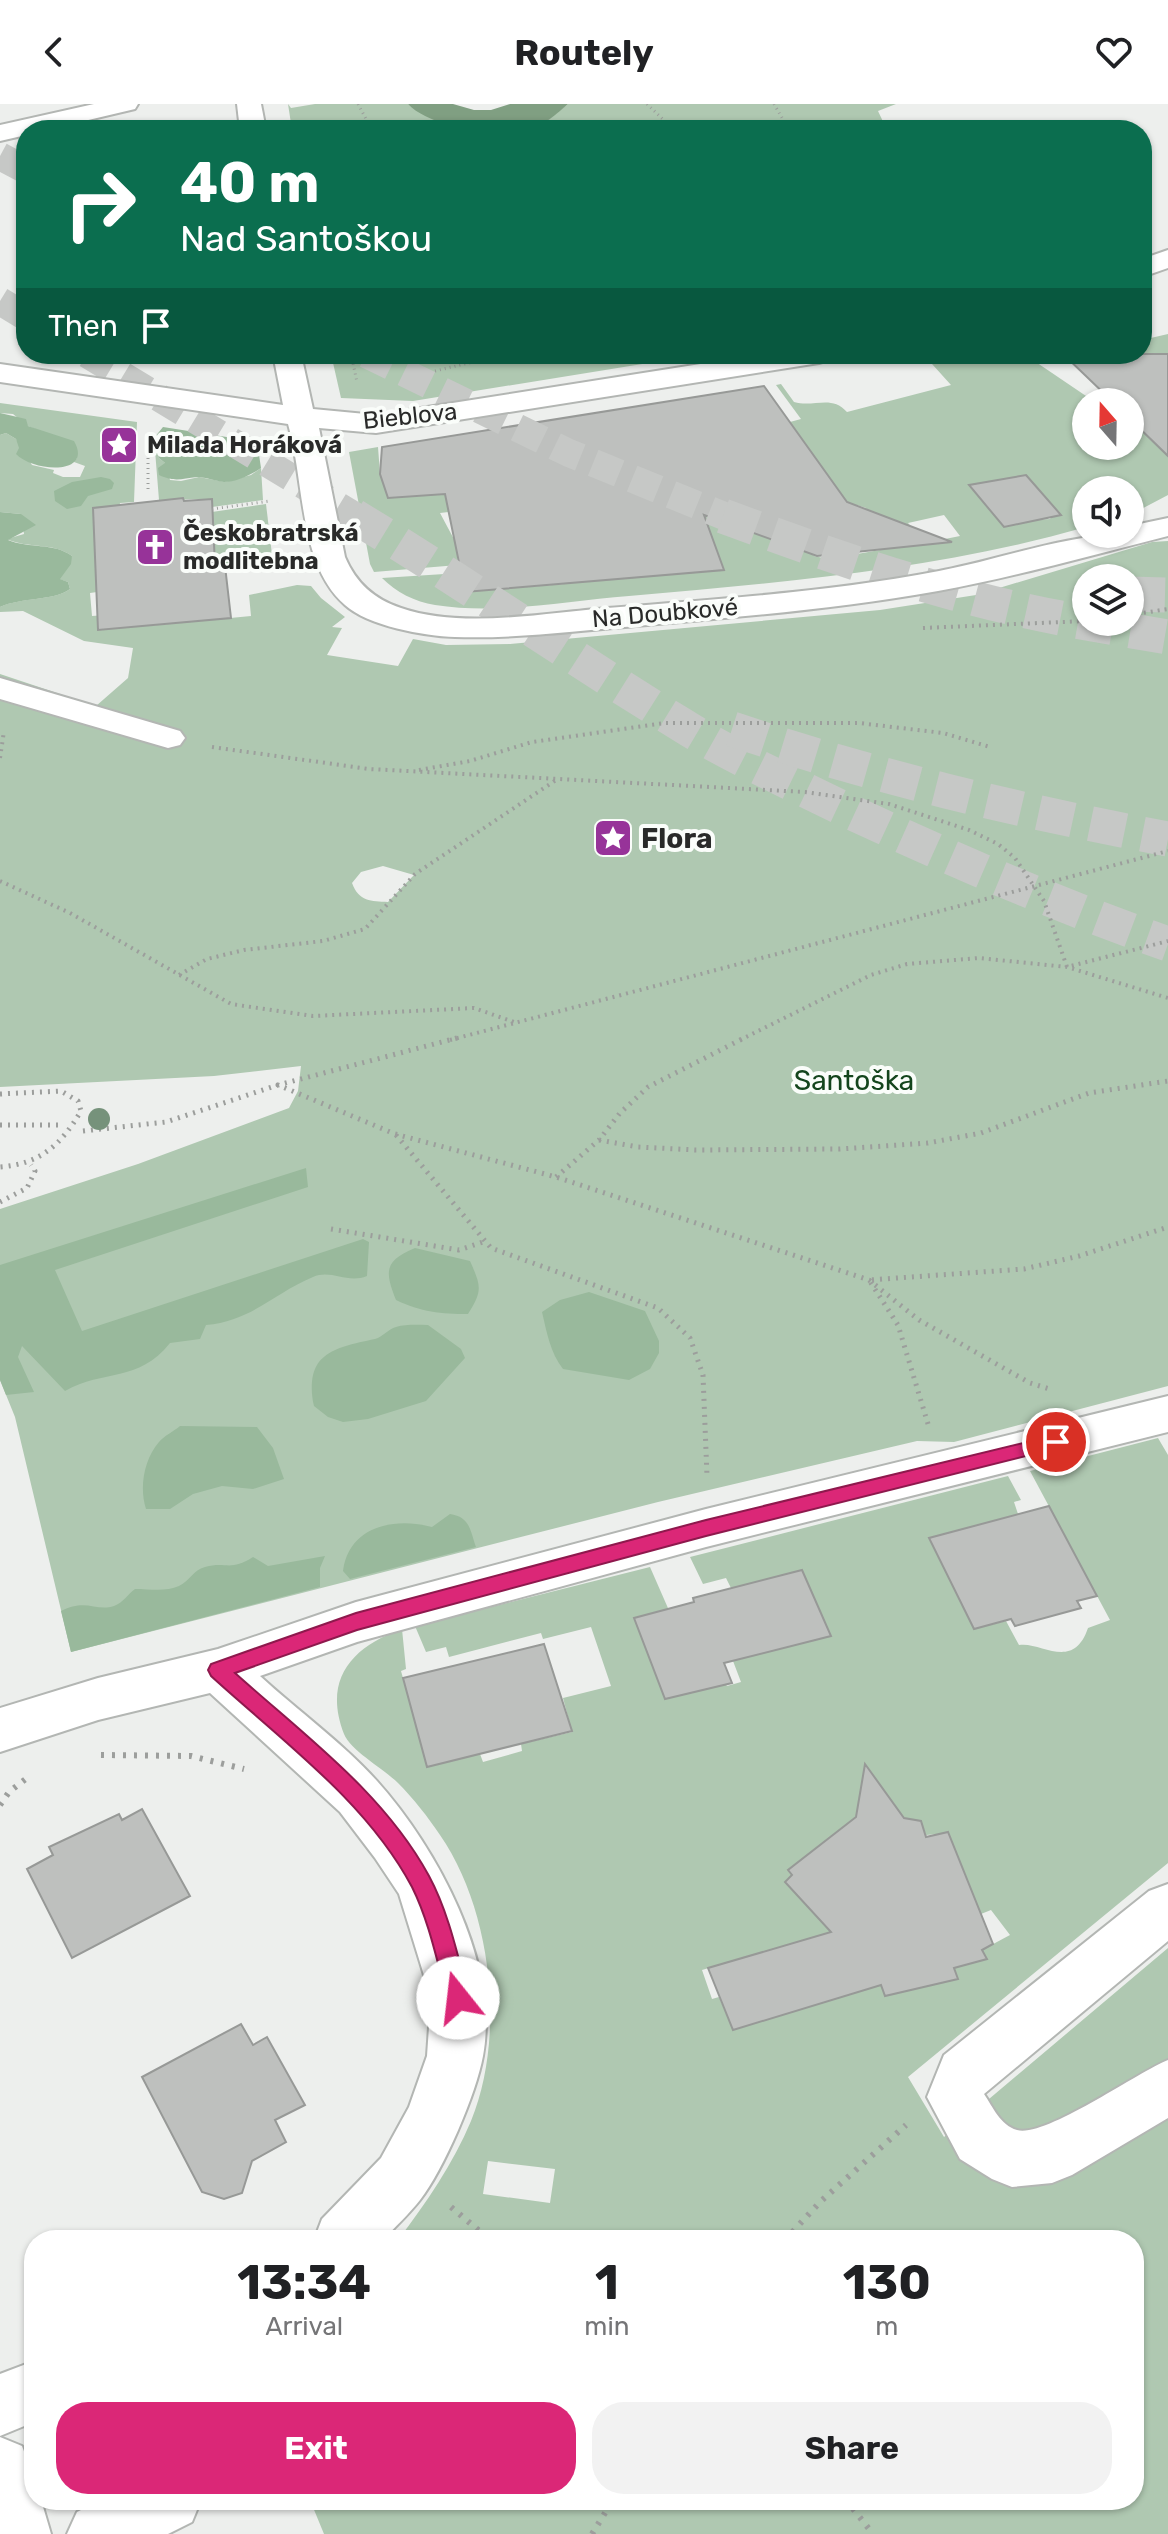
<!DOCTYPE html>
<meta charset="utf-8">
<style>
body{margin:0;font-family:Rubik,sans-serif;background:#f2f2f2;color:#202124;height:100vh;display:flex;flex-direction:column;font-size:30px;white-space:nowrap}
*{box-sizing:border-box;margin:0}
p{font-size:26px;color:#757577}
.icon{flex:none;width:44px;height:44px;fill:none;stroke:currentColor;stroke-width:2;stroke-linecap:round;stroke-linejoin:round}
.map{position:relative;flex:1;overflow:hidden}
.panel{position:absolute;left:24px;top:2126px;width:1120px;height:280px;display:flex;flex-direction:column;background:#fff;border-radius:32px;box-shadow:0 2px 6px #0004}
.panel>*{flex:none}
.top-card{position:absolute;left:16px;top:16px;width:1136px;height:244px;border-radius:32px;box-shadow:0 2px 6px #0004;background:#0b6e4f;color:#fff;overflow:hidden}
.needle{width:52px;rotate:340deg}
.buttons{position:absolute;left:1072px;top:284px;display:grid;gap:16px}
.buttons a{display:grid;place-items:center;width:72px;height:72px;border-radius:50%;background:#fff;box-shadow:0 2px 6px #0004;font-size:40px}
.pin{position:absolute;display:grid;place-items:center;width:68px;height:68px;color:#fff;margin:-34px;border:4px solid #fff;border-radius:50%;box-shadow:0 2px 8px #0007}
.me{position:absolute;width:88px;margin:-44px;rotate:344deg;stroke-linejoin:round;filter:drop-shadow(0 0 6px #0008)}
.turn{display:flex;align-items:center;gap:28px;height:168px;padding:0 32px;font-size:36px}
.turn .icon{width:104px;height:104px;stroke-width:2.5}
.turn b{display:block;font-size:56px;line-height:68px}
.then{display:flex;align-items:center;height:76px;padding:0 32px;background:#0003;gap:16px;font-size:30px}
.eta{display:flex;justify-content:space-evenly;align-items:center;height:136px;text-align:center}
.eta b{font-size:48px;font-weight:700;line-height:56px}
.primary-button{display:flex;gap:16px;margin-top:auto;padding:16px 32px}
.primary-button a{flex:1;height:92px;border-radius:32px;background:#db2777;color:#fff;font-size:32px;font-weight:700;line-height:92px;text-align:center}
.primary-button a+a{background:#f2f2f2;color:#202124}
header{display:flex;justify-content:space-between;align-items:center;height:104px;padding:0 32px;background:#fff;font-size:36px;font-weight:700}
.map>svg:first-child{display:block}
.green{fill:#afc8b1;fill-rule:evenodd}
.forest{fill:#99b99c}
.water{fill:#809f82}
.building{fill:#bec0be;stroke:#979997;stroke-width:2}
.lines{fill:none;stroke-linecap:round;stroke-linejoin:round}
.highway-tunnel-far1{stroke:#c6c8c6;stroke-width:28;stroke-dasharray:28 14;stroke-linecap:butt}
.highway-tunnel{stroke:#c6c8c6;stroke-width:35;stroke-dasharray:35 18;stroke-linecap:butt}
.minor-casing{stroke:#b3b6b3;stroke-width:4}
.path-far3{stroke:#9c9e9c;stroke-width:3;stroke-dasharray:1 4;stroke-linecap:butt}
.path-far2{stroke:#9c9e9c;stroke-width:4;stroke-dasharray:2 5;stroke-linecap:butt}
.path-far1{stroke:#9c9e9c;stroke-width:5;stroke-dasharray:2 6;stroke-linecap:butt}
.path{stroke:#9c9e9c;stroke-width:6;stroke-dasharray:3 8;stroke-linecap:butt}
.minor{fill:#fff;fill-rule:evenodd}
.tree{fill:#76927b}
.route{fill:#db2777;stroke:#8e194d;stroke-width:2}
.labels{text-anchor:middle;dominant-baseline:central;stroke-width:8;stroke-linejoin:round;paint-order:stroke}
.far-street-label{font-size:24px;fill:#292a29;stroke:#fafdfa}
.far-poi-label{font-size:24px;font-weight:bold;fill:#292a29;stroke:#fafdfa;text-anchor:start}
.poi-label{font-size:28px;font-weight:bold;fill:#292a29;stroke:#fafdfa;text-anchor:start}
.park-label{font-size:28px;fill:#14451d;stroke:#fafdfa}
</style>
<header><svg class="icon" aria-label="back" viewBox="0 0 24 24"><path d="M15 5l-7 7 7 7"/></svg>Routely<svg class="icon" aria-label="heart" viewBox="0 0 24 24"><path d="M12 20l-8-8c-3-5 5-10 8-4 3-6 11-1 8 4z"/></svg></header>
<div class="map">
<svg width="1168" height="2430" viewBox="0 0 1168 2430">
<rect width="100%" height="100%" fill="#edefed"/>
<!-- green -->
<g class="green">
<polygon points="288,0 291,4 315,0 408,0 455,22 478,26 292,26"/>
<polygon points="568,0 896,0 878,7 887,26 527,26 545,18"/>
<path d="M1168,230V391L1130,411V386H1086V423C936,466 784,478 629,492C566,497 498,511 435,501C415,498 396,488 382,474L460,469L467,488L564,480L508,401L440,409L456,439L458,461L374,468L370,460L349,348L378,343L380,370L801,334L790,318L801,315L776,281L781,280L794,298C814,304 831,290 847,308L951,281L923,250H1024L1089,294L1119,285L1089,250H1142V236ZM1086,298H1130V342H1086ZM1026,371L1056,406L1050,415L1034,416L970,381ZM857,401L866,404L880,446L828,455L814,452L810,443L795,444L786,441L774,410ZM944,411L960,432L925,439L908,419Z"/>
<polygon points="331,250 704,250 413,297 341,294"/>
<path d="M0,299L137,318L134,398L120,399L104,487L90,489L92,512L135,509L147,522L251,512L249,491L297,481L311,482L321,494L345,513L332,523L342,524L327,551L398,562L413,535L446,541L510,540L880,506L976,491L1152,438L1168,437V1282L954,1338L917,1337L658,1398L71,1548L15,1313L0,1276V1105L138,1060L289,1004L298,987L301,962L214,972L0,983V570L96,602L128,574L133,544L84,537L23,507L0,508V503C21,493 55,497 70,485L68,478L59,475L72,452C53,438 28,445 7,435L24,430L21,410L0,408V331L6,329L16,335L32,361L54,366L53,369L63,373H80L85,362L74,358L77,354L47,330L28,322L13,310L0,309ZM1086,474H1130V518H1086ZM383,762L414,771L388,798C371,797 359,798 352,779L361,768Z"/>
<polygon points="154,334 163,341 158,347 159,354 165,359 170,376 181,377 199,373 225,378 251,371 261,364 263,396 212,403 211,395 159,396"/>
<polygon points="266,400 273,459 210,463 212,408"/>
<path d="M1158,1334L1168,1351V1759L908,1973L944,2033L1168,1844V2430H324L310,2396H1134V2136H398C426,2099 453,2060 471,2017C506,1932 492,1806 440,1731C428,1713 413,1694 398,1679C384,1665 351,1647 344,1630C323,1576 351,1543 402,1525L406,1565L401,1567L428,1663L480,1650L483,1658L522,1647L521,1640L572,1628L563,1594L611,1582L591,1523L543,1535L541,1529L449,1553L446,1543L426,1548L415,1522L650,1463L671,1511L727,1582L741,1578L733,1557L802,1466L731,1484L726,1474L703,1480L690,1453L1008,1372L1021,1396L1014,1398L1018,1410L930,1434L974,1525L1006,1517L1019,1541C1041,1537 1073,1568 1088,1524L1110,1516L1030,1367ZM887,1694L894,1699L899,1713L921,1717L926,1731L938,1730L981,1810L991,1806L1010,1831L982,1846L986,1855L954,1864L839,1837L786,1779L792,1771L788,1766ZM771,1846L814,1901L733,1926L719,1893L712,1895L702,1866ZM488,2057L555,2065L550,2099L483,2090Z"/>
</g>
<!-- forest -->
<g class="forest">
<path d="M0,309L26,315L28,322L74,337C94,372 33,368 16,350L19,344L16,335L6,329L0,331Z"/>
<path d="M163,323L252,337L258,344L261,364C251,371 236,378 224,378C215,377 206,373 197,373C181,375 174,378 159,371L158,364L165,359L159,354L158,347L162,341L154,334Z"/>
<polygon points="101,373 110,375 114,379 112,385 88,392 81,402 67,405 55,397 54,387 72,378"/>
<path d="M0,408L21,410L36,421L8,436C29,445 53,438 72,452L71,460L60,475L68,478L70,485C55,497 22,493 0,503Z"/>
<path d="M306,1064L308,1083L55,1166L82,1227L363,1135L369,1138L367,1172C347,1180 331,1165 313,1173C274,1189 252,1217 206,1221L200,1235L170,1239C138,1279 104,1265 65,1287L22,1242L18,1253L34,1288L6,1291L0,1276V1161Z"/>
<path d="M415,1144L470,1157C481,1182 483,1186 468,1210C441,1210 421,1208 396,1196C384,1166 385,1157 415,1144Z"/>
<path d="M589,1188L645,1207L659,1237V1249L650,1265L629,1276L563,1265C550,1248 547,1229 542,1208L560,1196Z"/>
<path d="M428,1221L461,1245L465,1254L426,1297L368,1315L343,1318L328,1313L314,1302C304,1250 332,1244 375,1235C383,1233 388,1225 396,1223C406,1220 418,1221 428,1221Z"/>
<path d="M180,1322L257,1323L273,1344L284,1375L253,1385L222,1382L193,1390L170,1405H146C139,1384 144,1355 159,1338C164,1332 174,1327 180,1322Z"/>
<path d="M450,1410C470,1413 470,1426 476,1443L350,1475L343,1467C349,1422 394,1413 432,1423Z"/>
<path d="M325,1452L320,1464V1483L71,1548L61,1507C86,1494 96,1508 114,1502C123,1499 128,1490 135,1485C150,1485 166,1488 179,1482C190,1477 193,1466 205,1463C226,1457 230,1468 253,1453L268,1462Z"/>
</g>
<!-- water -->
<path class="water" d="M408,0H453L474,6H491L510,0H568C557,10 542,23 526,26C493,32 431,24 408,0Z"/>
<!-- building -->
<g class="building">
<polygon points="1063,250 1168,250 1168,352 1130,315 1130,298 1113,298"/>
<polygon points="764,282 847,398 952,438 817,452 704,411 724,466 465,488 445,390 388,394 380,370 382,343"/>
<polygon points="1026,371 1061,411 1004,423 969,381"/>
<polygon points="183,394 184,397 212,395 215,462 225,462 231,514 98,526 93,404"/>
<polygon points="1049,1402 1097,1492 1077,1497 1081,1504 1015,1522 1011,1515 974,1525 929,1434"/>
<polygon points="802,1466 831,1532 724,1559 732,1579 665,1595 634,1514 694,1498 693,1494"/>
<polygon points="544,1540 572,1627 427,1663 403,1574"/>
<polygon points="865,1660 904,1714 921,1717 926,1733 948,1728 993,1840 982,1846 987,1855 954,1864 958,1875 885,1892 881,1881 733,1926 708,1864 831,1828 785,1778 792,1771 788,1766 856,1713"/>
<polygon points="142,1705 190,1792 72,1854 27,1765 53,1751 49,1743 119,1710 122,1716"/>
<polygon points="241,1920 253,1941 267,1933 305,2001 275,2016 286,2038 252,2057 242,2089 224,2095 202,2088 142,1973"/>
</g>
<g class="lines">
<!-- highway-tunnel-far1 -->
<g class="highway-tunnel-far1">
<polyline points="0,52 26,66"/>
<polyline points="0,197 26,213"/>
<polyline points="87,250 358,414"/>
<polyline points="366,250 569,349 729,414"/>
</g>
<!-- highway-tunnel -->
<g class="highway-tunnel">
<path d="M354,412C465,479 571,553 682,621C731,652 785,676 838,702C946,753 1055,800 1168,840"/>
<path d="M723,412C799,440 876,468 954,489C1024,509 1096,521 1168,533"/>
<polyline points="1130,490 1168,491"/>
<path d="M732,625C875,673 1020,707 1168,735"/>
</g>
<defs>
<g id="minor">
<polygon points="94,0 138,0 135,5 46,26 26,26 26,31 0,37 0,21"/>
<polygon points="237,0 261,0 266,26 240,26"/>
<polygon points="1168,146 1168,164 1142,173 1142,155"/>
<path d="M273,250H301L313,305L376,311L764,250H833L829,256L819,259L376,329L319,324L345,453C356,479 374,495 401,504C461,525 544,509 607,504C718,495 830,488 939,467C1003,455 1065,430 1130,430V422L1168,414V432C1092,451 1015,473 938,487C838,505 737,513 636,522C576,527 515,535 455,533C424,532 368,522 345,501C298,460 305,378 288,320L0,278V260L283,301Z"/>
<polygon points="0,574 180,627 185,634 180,641 168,644 0,595"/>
<path d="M1168,1292V1328L706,1443L357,1538L260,1572C297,1606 344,1640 377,1677C437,1744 500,1860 483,1952C476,1990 444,2065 420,2096C409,2110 395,2123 383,2136H314L322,2115L381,2054L409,2003L427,1952L431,1894L399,1790L375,1754L340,1708L210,1589L98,1616L0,1648V1604L98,1574L218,1545L356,1498L706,1405Z"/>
<path d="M1168,1780V1837L984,1990C993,2003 1000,2021 1017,2026C1045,2034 1136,1969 1168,1956V2014L1072,2071L1052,2079L1012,2083L992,2075L960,2055L927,1993L944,1951L1149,1787Z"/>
<polygon points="34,2257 34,2318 0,2332 0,2270"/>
<polygon points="0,2333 22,2342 34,2374 34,2396 41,2396 51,2430 0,2430"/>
<polygon points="101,2396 201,2396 192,2418 168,2430 67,2430 77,2408"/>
</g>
</defs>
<!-- minor casing -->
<use href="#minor" class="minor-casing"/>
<!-- path-far3 -->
<g class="path-far3">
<polyline points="358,0 372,26"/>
<polyline points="647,0 674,26"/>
<polyline points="774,0 789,26"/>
<polyline points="351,250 357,278"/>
<polyline points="435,267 507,250"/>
<polyline points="148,329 148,388"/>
<polyline points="212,405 270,397"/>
</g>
<!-- path-far2 -->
<g class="path-far2">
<polyline points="1130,511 1168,505"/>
<polyline points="923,524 1086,517"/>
<polyline points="212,643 369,665 805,688 889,700 969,726 998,740 1015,754 1044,797 1067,863 1168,837"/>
<polyline points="0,654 4,627"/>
<polyline points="419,666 470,657 532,638 665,619 859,619 943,629 990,643"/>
<polyline points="0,777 70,809 231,900 313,912 474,904 514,918"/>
<polyline points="179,871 207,855 244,846 323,837 365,825 415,770 556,676"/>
<polyline points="450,936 1168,747"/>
<polyline points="740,936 871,871 907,860 979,854 1067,863 1168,894"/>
</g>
<!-- path-far1 -->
<g class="path-far1">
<polyline points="457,934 278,981 395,1030 556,1073 869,1176 919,1216 1030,1279 1053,1286"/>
<path d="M0,990L61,987L78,997L81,1007C61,1041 40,1060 0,1063"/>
<polyline points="0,1021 64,1021"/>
<polyline points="83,1027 166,1018 278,981"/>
<polyline points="396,1031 491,1144 658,1204 690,1234 703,1271 707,1372"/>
<polyline points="599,1036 638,1043 696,1046 840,1045 928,1039 981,1029 1089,989 1168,977"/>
<polyline points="556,1073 599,1036 620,1009 648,983 744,934"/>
<polyline points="0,1098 27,1084 35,1067 31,1061"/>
<polyline points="331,1125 459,1146 486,1137"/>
<polyline points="928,1320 898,1221 869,1176 1024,1165 1079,1152 1168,1123"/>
</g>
<!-- path -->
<g class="path">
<polyline points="101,1651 191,1652 244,1665"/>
<polyline points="0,1701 9,1688 27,1674"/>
<polyline points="451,2103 490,2136"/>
<polyline points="785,2136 820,2098 906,2021"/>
<polyline points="846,2396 873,2430"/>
<polyline points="592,2430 613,2396"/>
</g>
<!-- minor -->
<use href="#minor" class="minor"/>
</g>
<!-- trees -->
<circle class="tree" cx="99" cy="1015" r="11"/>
<!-- route -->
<path class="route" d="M1056,1331L1062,1333L1065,1338L1062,1343L706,1432L357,1526L235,1569C304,1631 384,1689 429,1772C449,1809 458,1853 469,1894L466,1901L458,1904L450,1901L447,1894C437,1857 429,1817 412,1783C367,1698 281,1636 211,1572L208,1566L211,1560L356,1509L706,1416Z"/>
<!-- icons -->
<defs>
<symbol id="sight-square" viewBox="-11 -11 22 22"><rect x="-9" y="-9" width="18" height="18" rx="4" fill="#973399" stroke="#fafdfa"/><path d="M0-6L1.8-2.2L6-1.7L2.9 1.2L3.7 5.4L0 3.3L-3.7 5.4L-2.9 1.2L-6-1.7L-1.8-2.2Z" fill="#fff"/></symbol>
<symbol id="church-square" viewBox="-11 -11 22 22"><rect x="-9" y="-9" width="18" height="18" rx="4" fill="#973399" stroke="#fafdfa"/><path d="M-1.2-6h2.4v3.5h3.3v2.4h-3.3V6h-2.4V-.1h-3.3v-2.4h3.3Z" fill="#fff"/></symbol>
</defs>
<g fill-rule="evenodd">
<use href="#sight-square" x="97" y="319" width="44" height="44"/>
<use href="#church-square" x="133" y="421" width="44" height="44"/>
<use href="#sight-square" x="591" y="712" width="44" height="44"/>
</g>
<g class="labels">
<!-- far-street labels -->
<g class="far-street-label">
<text transform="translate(410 312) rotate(-6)">Bieblova</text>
<text transform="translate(665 509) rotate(-5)">Na Doubkové</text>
</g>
<!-- far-poi labels -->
<g class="far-poi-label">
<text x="147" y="341">Milada Horáková</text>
<text x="183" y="429">Českobratrská<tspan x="183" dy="28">modlitebna</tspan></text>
</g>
<!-- poi labels -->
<g class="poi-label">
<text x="641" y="734">Flora</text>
</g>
<!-- park labels -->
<g class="park-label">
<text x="854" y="976">Santoška</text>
</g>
</g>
</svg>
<div class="buttons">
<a><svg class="needle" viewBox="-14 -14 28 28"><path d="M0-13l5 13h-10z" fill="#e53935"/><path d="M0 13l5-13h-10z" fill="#757577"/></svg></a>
<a><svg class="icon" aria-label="sound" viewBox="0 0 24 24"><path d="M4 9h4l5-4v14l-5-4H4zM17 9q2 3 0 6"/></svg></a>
<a><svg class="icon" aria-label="layers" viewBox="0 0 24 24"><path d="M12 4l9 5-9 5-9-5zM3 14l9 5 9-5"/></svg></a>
</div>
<div class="pin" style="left:1056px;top:1338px;background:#d93025"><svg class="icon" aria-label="arrive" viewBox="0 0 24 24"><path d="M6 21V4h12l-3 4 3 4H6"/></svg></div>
<svg class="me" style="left:458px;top:1894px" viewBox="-20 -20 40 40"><circle r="19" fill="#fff"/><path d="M0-13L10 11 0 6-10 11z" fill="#db2777"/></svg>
<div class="top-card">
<div class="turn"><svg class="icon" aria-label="right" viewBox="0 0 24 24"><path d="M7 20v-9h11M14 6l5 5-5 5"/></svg><div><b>40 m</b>Nad Santoškou</div></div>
<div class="then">Then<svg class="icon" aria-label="arrive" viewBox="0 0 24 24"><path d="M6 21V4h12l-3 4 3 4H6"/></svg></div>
</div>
<section class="panel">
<div class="eta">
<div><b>13:34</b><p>Arrival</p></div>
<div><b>1</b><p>min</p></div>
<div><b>130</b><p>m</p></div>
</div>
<div class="primary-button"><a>Exit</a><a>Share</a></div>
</section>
</div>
